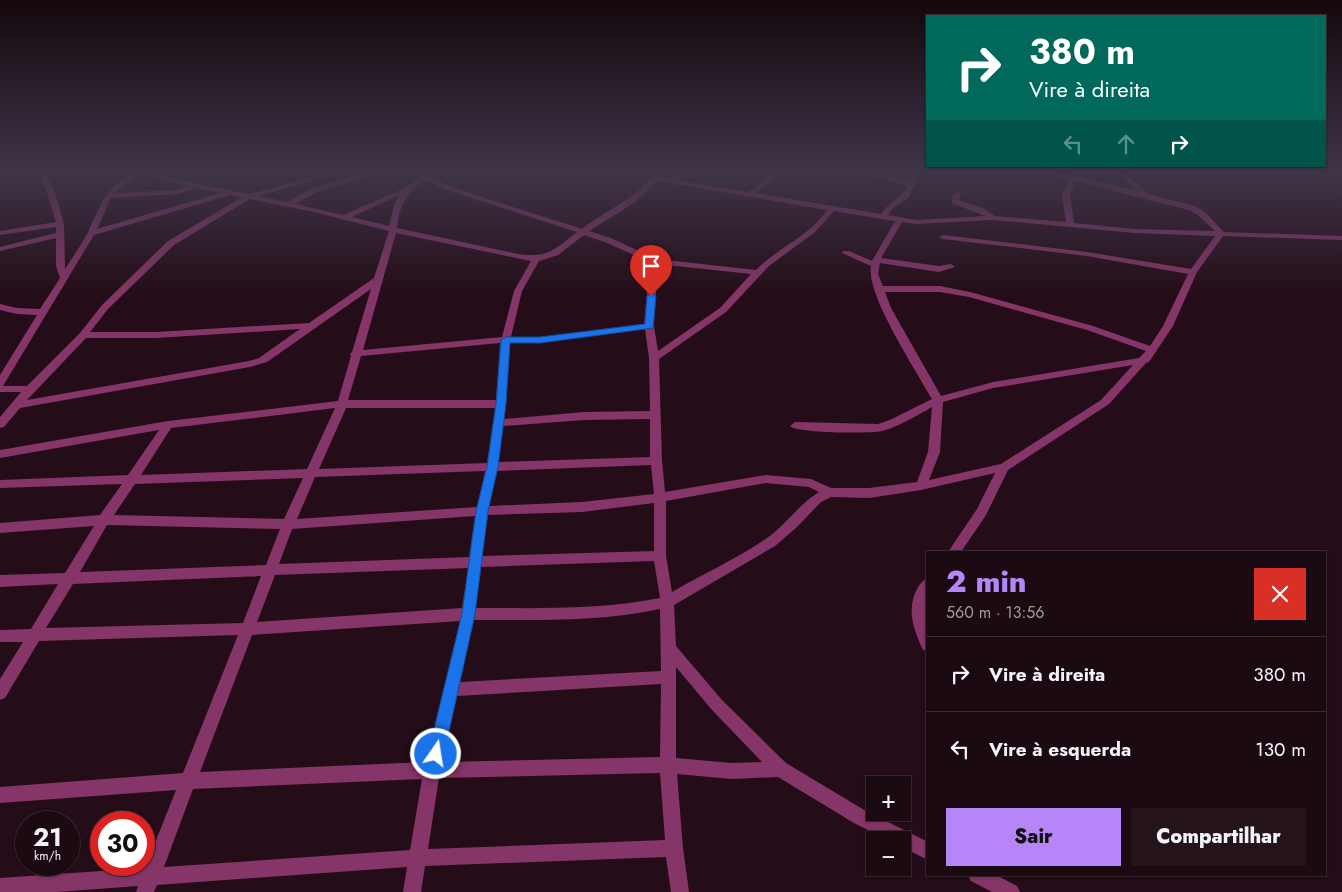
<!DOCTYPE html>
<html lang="pt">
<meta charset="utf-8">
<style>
body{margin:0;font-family:Jost,sans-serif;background:#24131b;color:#f1f3f6;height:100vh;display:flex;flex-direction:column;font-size:19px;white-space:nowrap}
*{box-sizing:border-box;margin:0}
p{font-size:16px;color:#a09a9f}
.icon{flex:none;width:28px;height:28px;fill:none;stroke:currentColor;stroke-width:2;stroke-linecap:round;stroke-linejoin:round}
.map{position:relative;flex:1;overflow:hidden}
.panel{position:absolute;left:926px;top:551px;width:400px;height:325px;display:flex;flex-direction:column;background:#1b0a12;border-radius:0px;box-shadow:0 1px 4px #0004,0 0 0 1px #392b32}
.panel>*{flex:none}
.hud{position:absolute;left:926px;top:15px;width:400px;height:152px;border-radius:0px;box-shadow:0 1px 4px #0004,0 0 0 1px #392b32;background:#00695c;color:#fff;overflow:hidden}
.tools{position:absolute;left:866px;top:776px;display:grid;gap:10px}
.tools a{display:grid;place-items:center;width:45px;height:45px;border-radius:0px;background:#1b0a12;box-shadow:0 1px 4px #0004,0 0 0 1px #392b32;font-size:25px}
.speed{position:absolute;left:15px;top:811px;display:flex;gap:10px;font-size:25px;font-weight:700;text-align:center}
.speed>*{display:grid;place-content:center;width:65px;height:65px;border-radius:50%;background:#1b0a12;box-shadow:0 1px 4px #0004,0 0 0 1px #392b32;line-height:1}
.speed small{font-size:12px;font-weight:400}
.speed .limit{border:8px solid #d22;background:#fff;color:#111}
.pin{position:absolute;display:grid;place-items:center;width:42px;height:42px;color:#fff;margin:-51px -21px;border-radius:50% 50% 50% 0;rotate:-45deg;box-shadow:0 0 5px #0007}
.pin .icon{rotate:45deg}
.me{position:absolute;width:55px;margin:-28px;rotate:13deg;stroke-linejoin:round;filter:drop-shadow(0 0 4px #0008)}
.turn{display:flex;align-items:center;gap:18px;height:105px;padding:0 20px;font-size:22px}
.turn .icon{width:65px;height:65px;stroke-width:2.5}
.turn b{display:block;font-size:35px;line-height:42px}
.lanes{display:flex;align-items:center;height:48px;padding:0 20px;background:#0003;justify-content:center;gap:25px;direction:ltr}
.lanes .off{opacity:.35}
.round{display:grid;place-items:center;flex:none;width:52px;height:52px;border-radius:0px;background:#24131b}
.head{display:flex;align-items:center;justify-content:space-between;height:85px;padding:0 20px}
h1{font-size:30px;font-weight:800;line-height:38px;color:#b686f8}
.cta{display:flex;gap:10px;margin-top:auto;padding:10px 20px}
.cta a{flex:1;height:58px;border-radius:0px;background:#b686f8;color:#111;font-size:20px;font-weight:800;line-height:58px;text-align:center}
.cta a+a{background:#24131b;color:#f1f3f6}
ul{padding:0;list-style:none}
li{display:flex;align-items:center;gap:15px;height:75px;padding:0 20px;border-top:1px solid #392b32}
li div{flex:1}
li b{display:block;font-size:19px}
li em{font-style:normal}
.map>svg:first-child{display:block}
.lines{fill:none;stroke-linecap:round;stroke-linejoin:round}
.minor{fill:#853567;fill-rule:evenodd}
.route{fill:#1a73e8;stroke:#114b97}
</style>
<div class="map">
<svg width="1342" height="892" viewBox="0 0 1342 892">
<rect width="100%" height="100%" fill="#240d18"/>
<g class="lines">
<!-- minor -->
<g class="minor">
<polygon points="3,170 12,170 0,177 0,172"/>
<path d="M42,170H49L48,178L55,193L64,224L65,269C73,257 81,245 88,232C102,203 104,188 135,172L133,170H146L169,178L249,194L316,176L299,170H311L324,174L337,170H349L259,196L287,202L311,188L379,170H391L317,192L295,204L343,215L405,188L419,177L411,170C423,170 437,181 449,185C493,202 538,214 582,229C607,209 639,198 657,170H664L660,178H664L692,170H704L674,180L748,192L762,182L774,170H779L780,174L756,193L881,214C888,203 901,198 907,186L851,170H864L909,182L915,170H922L909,197L893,208L888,215L916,220L985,216L952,203L953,194L957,192L961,194L959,200L983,208L995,216L1066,222L1062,196L1068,179L1035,170H1049L1138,191L1114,170H1122L1148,194L1195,206L1205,212L1224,232L1342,236V240L1223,236L1197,272L1173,326L1149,362L1146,363L1109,404L1008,470L986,515L961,552H948L977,509L995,473L921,490L889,495L869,498L831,497L821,502L796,528L775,546L674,605L676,646L722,700L786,763L866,811L928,842V860L902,847V840H888L854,823L778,777L732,779L677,774L683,848L689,892H671L666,857L425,866L421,892H403L407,867L157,885L154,892H136L138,886L57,892H0V878L145,868L176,790L0,803V787L183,773L238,635L39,641L5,698L0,700V679L23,642H0V630L31,629L58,584L0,587V575L65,573L94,526L0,533V523L100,515L122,484L0,488V480L128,475L159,430L0,458V450L168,421L338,401L351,356L350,354L352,352L371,289L267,362L250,367L20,408L4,427L0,428V417L21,392H0V375L37,315L17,314L0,310V304L17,308L40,309L60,278L56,266V238L0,251V247L56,233V227L0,235V231L56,222L47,193L40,178ZM141,174L188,186L176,190L115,193L128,182ZM424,180L444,189L577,232C554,250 548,258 518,254L397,228C399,206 406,194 424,180ZM657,181L827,210C810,236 777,248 756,270L656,259L611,238L589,231L634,203ZM1075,181L1189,210L1199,216L1215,231L1134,229L1074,223L1070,196ZM196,188L220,193L97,229L111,198L177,194ZM230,195L242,197L168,241L102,305L80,333L27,386H3L94,235ZM399,195L394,205L389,226L352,217ZM250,199L314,212L389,231L374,278L309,323L156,332H90L108,309L174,245ZM834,211L895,221L872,261L849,251H843L842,253L871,266C866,295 916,370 932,399L892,419L878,424L795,422L790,426C795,433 871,434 882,431C900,426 916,416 932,407L928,452L917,482L869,488H831L811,479L766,475L665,492L662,461L659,359L726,312L769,266L815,232ZM993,220L1134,233L1215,236L1191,269L1087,252L943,235L939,237L943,239L1087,256L1188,274L1163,326L1150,346L1093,326L970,292L940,286H883L878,274L880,263L939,272L955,267L951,264L939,266L881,258L902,222L916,224ZM396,233L531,261L514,291L502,337L363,350ZM584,235L605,242L650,262L644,324L540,337H511L522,291L539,261L558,255ZM658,264L751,274L720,308L658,351L654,326ZM885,292H940L969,297L1087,330L1146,351L1139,358L993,382L941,396L891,308ZM300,329L259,358L249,361L27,400L86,338H156ZM645,329L649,358L650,411L584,412L504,419L510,343H540ZM500,343L496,400H348L361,356ZM1133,365L1101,400L1001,464L929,480L940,452L943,402L993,388ZM335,408L307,469L141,475L171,428ZM346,408H495L487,463L319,469ZM650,419V457L498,462L503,426L584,420ZM651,465L654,494L582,502L489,506L497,471ZM485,471L477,507L297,519L315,477ZM303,478L284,519L114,515L135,484ZM766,483L809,487L819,492C799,504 786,525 767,538C737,559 703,574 672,592L666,556V501ZM654,503V551L482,556L488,515L582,512ZM475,516L469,557L279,564L292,529ZM107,525L280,529L266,565L80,572ZM654,561L660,598C599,610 537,608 476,608L481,567ZM468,568L462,608L257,622L275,575ZM261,576L243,623L46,628L73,584ZM660,609L661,671L460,682L474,620C536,620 599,622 660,609ZM460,621L426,762L200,772L252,635ZM676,667L712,710L762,762L732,763L676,758ZM661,684L660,757L442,762L457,696ZM660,773L665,840L428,849L439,778ZM422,779L410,850L164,867L193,789Z"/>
<path d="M928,579V596L925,606L928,625V651L923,650C914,630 906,610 917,589C920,584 922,580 928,579Z"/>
<polygon points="968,875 996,875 1017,886 1020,892 992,892 971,881"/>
</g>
</g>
<!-- sky -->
<linearGradient id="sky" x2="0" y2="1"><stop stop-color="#14070d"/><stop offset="0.58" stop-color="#3f3548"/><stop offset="1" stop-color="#3f3548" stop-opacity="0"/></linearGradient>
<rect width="1342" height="295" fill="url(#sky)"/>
<!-- route -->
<polygon class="route" points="651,293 656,296 653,328 540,343 510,343 506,404 498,467 488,511 475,614 444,754 442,760 436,762 430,760 428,754 462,614 476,511 487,467 496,404 501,340 506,337 540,337 645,324 647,296"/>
</svg>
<div class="tools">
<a>+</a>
<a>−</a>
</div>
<div class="speed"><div>21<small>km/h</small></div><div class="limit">30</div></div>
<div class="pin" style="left:651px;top:296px;background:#d93025"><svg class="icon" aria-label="arrive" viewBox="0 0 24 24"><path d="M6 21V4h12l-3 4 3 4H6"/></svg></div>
<svg class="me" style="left:436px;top:754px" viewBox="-20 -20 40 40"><circle r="17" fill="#1a73e8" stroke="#fff" stroke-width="3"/><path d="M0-11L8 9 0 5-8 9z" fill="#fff"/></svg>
<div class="hud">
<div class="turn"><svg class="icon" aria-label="right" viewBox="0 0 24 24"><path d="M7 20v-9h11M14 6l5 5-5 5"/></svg><div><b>380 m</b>Vire à direita</div></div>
<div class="lanes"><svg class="icon off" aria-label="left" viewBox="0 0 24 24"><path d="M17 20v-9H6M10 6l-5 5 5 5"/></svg><svg class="icon off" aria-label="ahead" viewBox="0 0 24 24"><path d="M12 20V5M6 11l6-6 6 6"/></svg><svg class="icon" aria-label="right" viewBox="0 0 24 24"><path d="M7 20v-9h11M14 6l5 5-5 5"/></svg></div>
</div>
<section class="panel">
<div class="head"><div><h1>2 min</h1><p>560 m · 13:56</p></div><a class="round" style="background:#d93025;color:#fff"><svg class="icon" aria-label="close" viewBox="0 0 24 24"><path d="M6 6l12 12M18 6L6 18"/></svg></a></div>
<ul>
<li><svg class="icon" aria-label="right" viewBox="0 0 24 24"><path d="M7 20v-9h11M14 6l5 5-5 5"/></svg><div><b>Vire à direita</b></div><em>380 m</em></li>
<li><svg class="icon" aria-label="left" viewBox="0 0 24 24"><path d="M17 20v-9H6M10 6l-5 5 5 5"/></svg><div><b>Vire à esquerda</b></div><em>130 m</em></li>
</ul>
<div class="cta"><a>Sair</a><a>Compartilhar</a></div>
</section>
</div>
